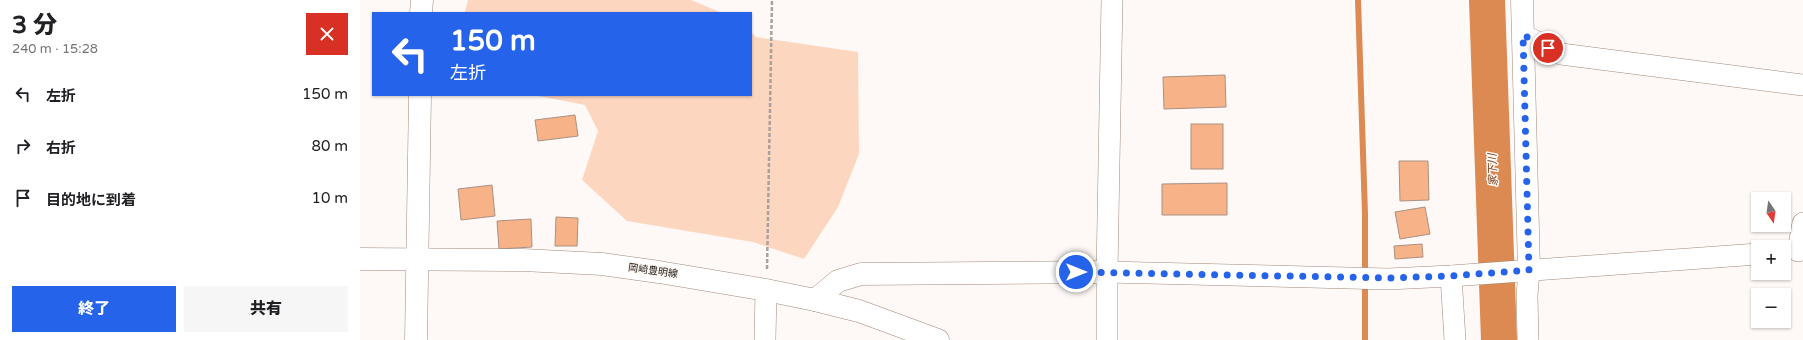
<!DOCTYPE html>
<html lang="ja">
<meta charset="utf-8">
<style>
body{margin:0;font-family:"Varela Round","Noto Sans JP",sans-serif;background:#f6f6f6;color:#202124;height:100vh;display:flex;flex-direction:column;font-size:15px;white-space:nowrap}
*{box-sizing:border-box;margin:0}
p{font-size:13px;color:#757577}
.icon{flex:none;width:22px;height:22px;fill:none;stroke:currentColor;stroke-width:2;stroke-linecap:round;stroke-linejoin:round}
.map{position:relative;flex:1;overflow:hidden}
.sheet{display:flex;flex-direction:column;background:#fff;width:360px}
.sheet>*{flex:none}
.banner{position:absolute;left:12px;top:12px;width:380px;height:84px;border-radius:0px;box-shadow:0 1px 3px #0004;background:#2563eb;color:#fff;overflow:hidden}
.needle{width:26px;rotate:167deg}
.controls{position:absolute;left:1391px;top:192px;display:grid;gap:8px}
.controls a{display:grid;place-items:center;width:40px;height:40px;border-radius:0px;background:#fff;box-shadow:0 1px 3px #0004;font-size:20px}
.pin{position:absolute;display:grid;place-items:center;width:34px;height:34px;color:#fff;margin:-17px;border:2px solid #fff;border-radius:50%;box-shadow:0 1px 4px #0007}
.me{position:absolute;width:44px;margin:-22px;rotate:90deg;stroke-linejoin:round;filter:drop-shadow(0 0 3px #0008)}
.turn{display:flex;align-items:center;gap:14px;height:84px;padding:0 12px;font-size:18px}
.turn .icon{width:52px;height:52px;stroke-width:2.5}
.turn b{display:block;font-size:28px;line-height:34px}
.round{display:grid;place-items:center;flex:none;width:42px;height:42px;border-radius:0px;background:#f6f6f6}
.overview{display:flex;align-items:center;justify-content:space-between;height:68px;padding:0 12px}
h1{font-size:24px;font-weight:800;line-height:30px}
.action{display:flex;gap:8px;margin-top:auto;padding:8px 12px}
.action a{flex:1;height:46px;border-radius:0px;background:#2563eb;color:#fff;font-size:16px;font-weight:800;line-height:46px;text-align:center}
.action a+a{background:#f6f6f6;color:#202124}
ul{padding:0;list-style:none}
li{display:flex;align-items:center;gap:12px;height:52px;padding:0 12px}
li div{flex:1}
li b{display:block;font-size:15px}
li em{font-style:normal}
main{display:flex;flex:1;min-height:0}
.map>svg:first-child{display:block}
.green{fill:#fcd6bf}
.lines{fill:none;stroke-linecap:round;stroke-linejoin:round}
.stream{stroke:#dc8952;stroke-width:6}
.river{stroke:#dc8952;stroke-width:36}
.building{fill:#f7b287;stroke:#a99183}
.street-casing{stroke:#a1897b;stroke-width:22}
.secondary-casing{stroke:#a1897b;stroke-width:23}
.path{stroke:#a8a29e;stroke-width:2.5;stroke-dasharray:4 2;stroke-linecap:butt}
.street{stroke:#fff;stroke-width:21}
.secondary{stroke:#fff;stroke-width:22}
.route{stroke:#2563eb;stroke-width:7;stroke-dasharray:0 12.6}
.labels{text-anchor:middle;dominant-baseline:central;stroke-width:3;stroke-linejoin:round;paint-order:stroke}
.street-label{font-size:10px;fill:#201712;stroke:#fef9f6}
.water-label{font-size:11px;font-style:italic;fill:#713b12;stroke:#fef9f6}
</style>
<main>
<section class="sheet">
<div class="overview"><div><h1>3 分</h1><p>240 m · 15:28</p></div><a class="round" style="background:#d93025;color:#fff"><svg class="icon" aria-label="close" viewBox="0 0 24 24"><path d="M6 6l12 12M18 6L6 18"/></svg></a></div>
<ul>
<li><svg class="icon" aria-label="left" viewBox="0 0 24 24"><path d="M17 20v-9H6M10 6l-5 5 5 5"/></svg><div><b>左折</b></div><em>150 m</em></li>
<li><svg class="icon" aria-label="right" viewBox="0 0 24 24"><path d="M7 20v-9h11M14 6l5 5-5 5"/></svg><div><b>右折</b></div><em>80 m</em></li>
<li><svg class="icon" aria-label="arrive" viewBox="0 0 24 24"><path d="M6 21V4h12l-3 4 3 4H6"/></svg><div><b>目的地に到着</b></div><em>10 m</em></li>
</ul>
<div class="action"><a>終了</a><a>共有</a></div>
</section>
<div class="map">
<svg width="1443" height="340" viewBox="0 0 1443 340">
<rect width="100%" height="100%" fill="#fef9f6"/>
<!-- green -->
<g class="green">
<polygon points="108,0 331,0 362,13 109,13 105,12"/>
<polygon points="391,32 396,37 498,52 499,154 478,207 444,259 393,242 267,221 222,180 238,131 225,105 174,95 391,95"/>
</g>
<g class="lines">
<!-- stream -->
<polyline class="stream" points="998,0 1005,214 1005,340"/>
<!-- river -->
<polyline class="river" points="1127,0 1139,340"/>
</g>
<!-- building -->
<g class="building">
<polygon points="865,75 866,107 804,109 803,77"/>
<polygon points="215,115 218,136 178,141 175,120"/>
<rect x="831" y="124" width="32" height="45"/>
<polygon points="1039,161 1068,161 1069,200 1040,201"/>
<polygon points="867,183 867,215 802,215 802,184"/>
<polygon points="132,185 135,216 101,220 98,189"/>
<polygon points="1065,207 1070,234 1040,239 1035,212"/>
<polygon points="196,217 218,218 217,246 195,246"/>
<polygon points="171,219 172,247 139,249 137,221"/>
<polygon points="1062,244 1063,257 1035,259 1034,246"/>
</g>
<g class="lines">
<defs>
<g id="street">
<polyline points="1163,35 1201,54 1443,85"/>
<polyline points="1438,251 1443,223"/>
<polyline points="747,272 1028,279 1091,276 1398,254"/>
<polyline points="1091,276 1095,340"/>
<polyline points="405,340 406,290"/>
<polyline points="747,340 747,272 752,0"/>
<polyline points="1168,340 1167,296 1169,270"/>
</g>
<g id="secondary">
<polyline points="1162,0 1169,270"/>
<polyline points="61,13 62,0"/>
<polyline points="0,259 163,260 242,264 299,272 406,290 455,300 499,311 578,340"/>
<polyline points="455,300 478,281 501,274 747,272"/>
<polyline points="56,340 60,95"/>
</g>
</defs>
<!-- street casing -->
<use href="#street" class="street-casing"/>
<!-- secondary casing -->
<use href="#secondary" class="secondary-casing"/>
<!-- path -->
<polyline class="path" points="407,269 412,0"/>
<!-- street -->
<use href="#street" class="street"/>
<!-- secondary -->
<use href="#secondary" class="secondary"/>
</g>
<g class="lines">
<!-- route -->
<polyline class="route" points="716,272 1028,278 1091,276 1169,270 1163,35 1188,48"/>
</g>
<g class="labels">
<!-- street labels -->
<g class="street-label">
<text transform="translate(293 271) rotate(8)">岡崎豊明線</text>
</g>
<!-- water labels -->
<g class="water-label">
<text transform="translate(1133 170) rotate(-92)">家下川</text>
</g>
</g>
</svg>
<div class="controls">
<a><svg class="needle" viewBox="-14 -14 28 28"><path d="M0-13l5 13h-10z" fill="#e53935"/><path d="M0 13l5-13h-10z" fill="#757577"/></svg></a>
<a>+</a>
<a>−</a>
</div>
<div class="pin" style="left:1188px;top:48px;background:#d93025"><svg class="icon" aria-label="arrive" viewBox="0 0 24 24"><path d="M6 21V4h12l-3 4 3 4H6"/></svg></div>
<svg class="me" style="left:716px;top:272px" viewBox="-20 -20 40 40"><circle r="17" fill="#2563eb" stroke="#fff" stroke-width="3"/><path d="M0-11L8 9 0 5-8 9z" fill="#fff"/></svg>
<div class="banner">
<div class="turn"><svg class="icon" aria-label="left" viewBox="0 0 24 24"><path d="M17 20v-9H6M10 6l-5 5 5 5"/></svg><div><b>150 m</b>左折</div></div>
</div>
</div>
</main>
